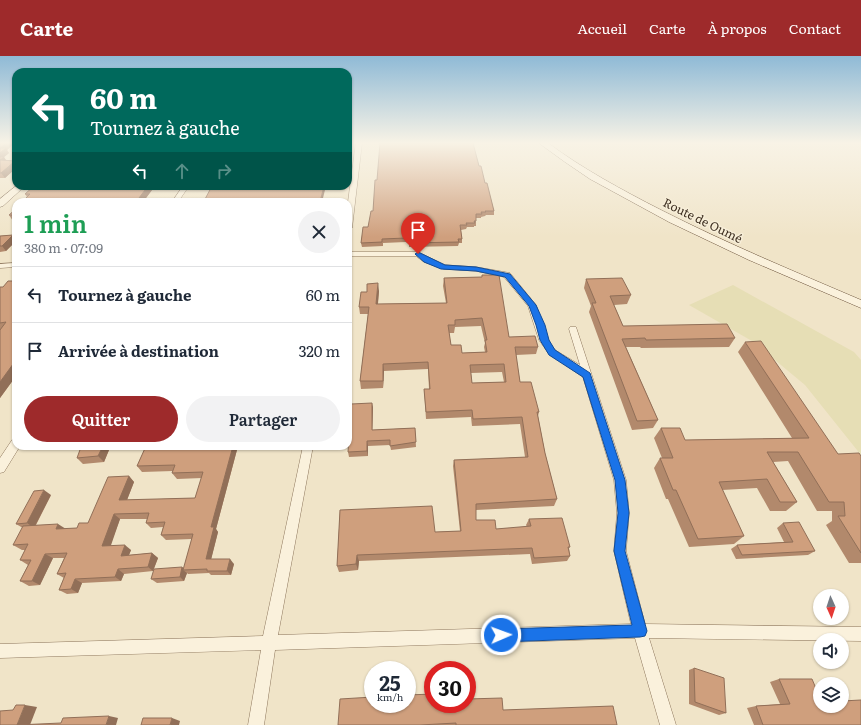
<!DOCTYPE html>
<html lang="fr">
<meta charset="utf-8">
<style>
body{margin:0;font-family:Literata,serif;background:#f2f2f3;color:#1f2937;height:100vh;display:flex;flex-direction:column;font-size:15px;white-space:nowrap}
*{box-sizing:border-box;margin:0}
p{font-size:13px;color:#747a83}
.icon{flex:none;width:22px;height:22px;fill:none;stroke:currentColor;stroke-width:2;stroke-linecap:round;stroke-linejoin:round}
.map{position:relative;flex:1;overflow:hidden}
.panel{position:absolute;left:12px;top:142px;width:340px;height:252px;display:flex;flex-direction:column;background:#fff;border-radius:12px;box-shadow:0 1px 3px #0004}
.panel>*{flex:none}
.guide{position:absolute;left:12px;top:12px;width:340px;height:122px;border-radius:12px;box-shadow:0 1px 3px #0004;background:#00695c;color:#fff;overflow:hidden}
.needle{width:26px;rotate:177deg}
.tools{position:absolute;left:813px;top:533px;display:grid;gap:8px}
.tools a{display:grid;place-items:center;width:36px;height:36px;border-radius:50%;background:#fff;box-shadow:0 1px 3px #0004;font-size:20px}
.speed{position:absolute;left:364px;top:605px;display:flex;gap:8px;font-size:20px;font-weight:700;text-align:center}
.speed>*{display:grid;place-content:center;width:52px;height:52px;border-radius:50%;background:#fff;box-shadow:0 1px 3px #0004;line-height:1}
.speed small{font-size:10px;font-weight:400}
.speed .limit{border:6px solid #d22;background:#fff;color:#111}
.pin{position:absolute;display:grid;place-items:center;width:34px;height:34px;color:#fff;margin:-41px -17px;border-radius:50% 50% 50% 0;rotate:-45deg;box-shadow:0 0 4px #0007}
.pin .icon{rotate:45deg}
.me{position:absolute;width:44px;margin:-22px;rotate:88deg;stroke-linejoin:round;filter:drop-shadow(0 0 3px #0008)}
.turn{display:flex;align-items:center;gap:14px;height:84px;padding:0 12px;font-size:18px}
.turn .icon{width:52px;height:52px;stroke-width:2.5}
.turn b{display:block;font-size:28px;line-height:34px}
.lanes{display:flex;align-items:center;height:38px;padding:0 12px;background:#0003;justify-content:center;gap:20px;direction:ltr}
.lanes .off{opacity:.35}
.round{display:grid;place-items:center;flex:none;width:42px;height:42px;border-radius:21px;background:#f2f2f3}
.overview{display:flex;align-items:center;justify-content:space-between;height:68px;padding:0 12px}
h1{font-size:24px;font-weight:600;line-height:30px;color:#1e9e55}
.cta{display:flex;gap:8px;margin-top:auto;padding:8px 12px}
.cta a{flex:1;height:46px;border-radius:24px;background:#9e2a2b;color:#fff;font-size:16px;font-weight:600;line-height:46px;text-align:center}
.cta a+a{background:#f2f2f3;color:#1f2937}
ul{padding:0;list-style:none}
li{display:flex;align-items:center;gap:12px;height:56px;padding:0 12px;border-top:1px solid #e0e1e3}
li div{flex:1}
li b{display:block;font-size:15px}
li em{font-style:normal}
header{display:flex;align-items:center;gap:24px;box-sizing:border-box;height:56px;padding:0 20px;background:#9e2a2b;color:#fff}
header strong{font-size:19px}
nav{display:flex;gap:22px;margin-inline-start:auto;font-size:14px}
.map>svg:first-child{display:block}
.farmland{fill:#e6deb5}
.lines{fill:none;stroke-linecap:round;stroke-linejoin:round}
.street-casing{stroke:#8d765c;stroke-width:1}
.secondary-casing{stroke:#6f573f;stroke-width:1}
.street{fill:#faf1dc;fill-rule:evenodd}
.secondary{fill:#faf1dc;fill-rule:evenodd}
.wall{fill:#b2896c;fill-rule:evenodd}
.shaded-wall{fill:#916f58}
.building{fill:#cf9f7d;stroke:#916f58;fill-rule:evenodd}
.route{fill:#1a73e8;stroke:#114b97}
.labels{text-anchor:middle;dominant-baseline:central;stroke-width:3;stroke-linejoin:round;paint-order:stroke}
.far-street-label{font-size:12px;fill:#3d2e20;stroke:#f7eed8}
</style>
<header>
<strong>Carte</strong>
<nav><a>Accueil</a><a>Carte</a><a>À propos</a><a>Contact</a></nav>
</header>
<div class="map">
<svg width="861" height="669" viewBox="0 0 861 669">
<rect width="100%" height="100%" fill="#f0e4c8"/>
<!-- farmland -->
<polygon class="farmland" points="733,229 854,296 861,304 861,399 805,329 752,285 689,249"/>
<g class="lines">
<defs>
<g id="street">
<polygon points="356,87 362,87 352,172 348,174 348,146"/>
<polygon points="183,130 189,130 178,146 172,146"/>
<polygon points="348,196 418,196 445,209 476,211 510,217 536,249 548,284 555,294 580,309 569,273 570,271 576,271 626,424 629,457 626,495 645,568 861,571 861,585 649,582 676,669 660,669 635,582 275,594 264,669 248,669 261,594 0,602 0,588 263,580 303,390 313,390 278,579 631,568 614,495 617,457 614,424 583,321 549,298 539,284 528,250 504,221 476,215 444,213 424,206 416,200 348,200"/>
<polygon points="16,207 16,211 0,212 0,208"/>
<polygon points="16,382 16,390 20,390 4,416 0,417 0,402 12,384"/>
</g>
<g id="secondary">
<path d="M539,87H548C583,113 622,134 661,154C726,187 793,215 861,244V252L749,204L669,166L590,123L565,106Z"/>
<polygon points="16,130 25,130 3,150 0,151 0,143"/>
</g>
</defs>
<!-- street casing -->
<use href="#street" class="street-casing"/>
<!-- secondary casing -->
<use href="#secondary" class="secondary-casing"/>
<!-- street -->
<use href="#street" class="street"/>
<!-- secondary -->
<use href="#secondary" class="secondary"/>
</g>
<!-- wall -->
<g class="wall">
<polygon points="0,87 11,87 12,89 7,94 9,97 4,101 6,104 16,105 16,112 5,122 0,122"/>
<polygon points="479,110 485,127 494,155 494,159 486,159 485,160 481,161 481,162 476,162 476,170 474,170 474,171 467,171 466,173 461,174 462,183 462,187 459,187 458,190 409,191 409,188 406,186 383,187 383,190 362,191 361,187 368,171 373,155"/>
<polygon points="155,130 143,146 22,146 27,141 25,138"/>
<polygon points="16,153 16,167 15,165 13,165 9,159"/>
<polygon points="13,179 16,183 16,185 6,195 0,196 0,180"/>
<path d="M482,219L509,281L538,291L536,298L516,299L520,326L539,356L538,360L545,397L557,443L554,450L476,454V464L496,473L527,471L526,469L529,463L570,491L569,492L570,500L567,505L532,508L530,498L359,505L358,514L339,516L337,510L340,454L435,476L460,475L453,410L454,404L525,401L520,368L472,370L471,361L426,363L424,333H429L428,313L384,315L383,332L361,333L360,325L368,258H360L359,251L367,236L379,235L378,248L446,247L443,230L444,222L482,221ZM481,270L485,287L484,291L485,296L462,297L451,289L449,277H454L455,271ZM502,316L504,326L472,327L471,317Z"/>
<polygon points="586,223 631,239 627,248 614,249 623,270 735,282 729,291 641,292 640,291 626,291 658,364 653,372 632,374 589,256 591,250 584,232"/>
<polygon points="16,225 16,320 0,342 0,231 3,231"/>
<polygon points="745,286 838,398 861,400 861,507 849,507 826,469 832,465 832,455 817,455 788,405 773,406 797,446 786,455 770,455 757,432 722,434 744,480 734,488 689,491 668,443 666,443 654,412 660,402 662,402 654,382 661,372 685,384 792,382 738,296"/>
<polygon points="373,351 372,374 415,372 416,391 391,394 390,389 368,390 368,400 349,401 348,396"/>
<polygon points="90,390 132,390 130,394 109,394 104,406 83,408 77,402"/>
<polygon points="146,390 238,390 216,473 218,476 211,503 234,508 231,519 211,519 209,517 188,518 187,517 184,525 157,527 151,523 182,511 184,512 192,483 166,484 161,479 163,471 151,472 146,467 147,463 120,463 110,490 131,494 129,499 152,497 158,502 153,515 124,518 121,525 82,527 78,537 67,538 59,534 64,522 57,518 64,502 53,502 40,529 29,530 20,525 28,509 20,504 25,494 22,494 13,489 23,472 16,468 51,439 36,469 65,473 77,472 88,467 129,420 134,426 127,444 195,442 202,422 177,423 172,417 173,415 142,416 137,410"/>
<polygon points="783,467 815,495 808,499 736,503 731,493 737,489 784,486 777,472"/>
<polygon points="694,612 726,657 719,659 689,648 689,614"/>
<polygon points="779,623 820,650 861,669 754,669 747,652 756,650 780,648 770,626"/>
<polygon points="433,648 503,654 617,669 338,669"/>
</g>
<!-- shaded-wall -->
<g class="shaded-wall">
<polygon points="6,87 11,87 12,89 7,94 9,97 4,101 7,106 0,105 0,92"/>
<polygon points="15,105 16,105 16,112 5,122 1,117"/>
<polygon points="148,130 155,130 143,146 136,146"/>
<polygon points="324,130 326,130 322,146 320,146"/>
<polygon points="13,179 16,183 16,185 6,195 2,190"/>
<polygon points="378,227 379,235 377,255 376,248"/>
<polygon points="16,304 16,320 0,342 0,326"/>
<polygon points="383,308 384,315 383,332"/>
<polygon points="372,347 373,351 372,379"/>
<polygon points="367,385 368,390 368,400 367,395"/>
<polygon points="103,390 105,390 109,394 104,406 98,400"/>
<polygon points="127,390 132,390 130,394"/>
<polygon points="233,390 238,390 216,473 218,476 210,508 206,503 211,471"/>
<polygon points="129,420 134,426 125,449 119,444"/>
<polygon points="44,434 51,439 34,472 27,467"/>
<polygon points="114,458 120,463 109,495 102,490"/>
<polygon points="58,468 66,473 56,473"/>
<polygon points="125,489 131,494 127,504 121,500"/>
<polygon points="152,497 158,502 153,515 148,511"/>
<polygon points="45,498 53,502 40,529 32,525"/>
<polygon points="357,499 359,505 358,514 356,508"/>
<polygon points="230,503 234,508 231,519 227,515"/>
<polygon points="182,511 185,514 183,514 187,517 184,525 180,521"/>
<polygon points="118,513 124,518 121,525 115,521"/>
<polygon points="75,523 82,527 78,537 71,533"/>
<polygon points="25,649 37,651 30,669 17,669"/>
<polygon points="109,660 118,662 116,669 106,669"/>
<polygon points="172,662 180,665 179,669 170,669"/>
</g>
<!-- building -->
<g class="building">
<polygon points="0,87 6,87 0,92 6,92 0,97"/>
<polygon points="380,87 473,87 479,110 481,110 485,127 487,127 494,155 485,155 486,156 481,156 482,158 476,158 476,165 474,165 475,167 466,167 467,169 460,169 462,183 458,183 459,186 409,187 409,183 406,182 382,183 382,186 361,187 363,171 368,171 371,155 373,155 375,124 377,124"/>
<polygon points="0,101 4,101 0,104 15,105 1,117 0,117"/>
<polygon points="34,130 148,130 136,146 22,146 30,138 25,138"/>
<polygon points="212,130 324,130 320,146 196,146 204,145"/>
<polygon points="16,153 16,159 9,159"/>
<polygon points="13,179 2,190 0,190 0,180"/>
<path d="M482,219H499L509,281L535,280L538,291H515L520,326H531L539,356H537L545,397L557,443L476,448V464H495L496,473L531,470L529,463L562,462L570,491H568L570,500L534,502L532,492L357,499L356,508L337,510L340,454L432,450L435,476L461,475L454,404L528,401L522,361L473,363L472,354L426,356L424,333H430L428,306L383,308V325H360L369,251H359L361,236H367V228L378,227L376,248L447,247L444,222L482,221ZM482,262L487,284H485L487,296L462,297L461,289H451L448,269H455V264ZM504,308L506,326L472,327L470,309Z"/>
<polygon points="622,222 631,239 610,240 623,270 727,268 735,282 646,284 645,282 622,283 658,364 637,365 592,247 596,247 586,223"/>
<polygon points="8,225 16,225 16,304 0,326 0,274 6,266 0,267 0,231 3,231"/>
<polygon points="761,285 838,398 859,397 861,400 861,497 838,460 845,460 844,446 829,446 798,396 767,396 797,446 780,446 767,423 719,426 744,480 698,483 676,434 673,434 660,402 673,402 661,372 680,372 685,384 809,382 745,286"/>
<polygon points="372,347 372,374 415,372 416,386 390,390 390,384 367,385 367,395 348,396 351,348"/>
<polygon points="90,390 103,390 98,400 77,402 81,391 90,391"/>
<polygon points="146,390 233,390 211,471 214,471 206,503 230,503 227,515 207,515 207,513 183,514 193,478 161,479 165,466 146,467 149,457 114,458 102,490 125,489 121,500 152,497 148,511 118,513 115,521 75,523 71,533 59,534 66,517 57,518 67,497 45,498 32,525 20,525 31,504 20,504 28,488 13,489 23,470 58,468 56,473 77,472 79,467 88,467 108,421 129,420 119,444 195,442 203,416 172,417 175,409 137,410"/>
<polygon points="44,434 27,467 16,468 34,435"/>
<polygon points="799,466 815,495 742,499 737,489 793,486 783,467"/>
<polygon points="182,511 180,521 151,523 154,513"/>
<polygon points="694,612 724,622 726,657 695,646"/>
<polygon points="779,623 812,623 820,642 820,650 842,650 842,645 861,644 861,669 763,669 756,650 790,648"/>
<polygon points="433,638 433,648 467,648 467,643 502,642 503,654 613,650 617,669 456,669 456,667 420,669 338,669 340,643 373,641 373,648 407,648 407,639"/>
<polygon points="16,649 25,649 17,669 61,667 63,662 109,660 106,669 0,669 0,655 13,654"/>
<polygon points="143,662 172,662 170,669 141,669"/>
</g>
<!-- sky -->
<linearGradient id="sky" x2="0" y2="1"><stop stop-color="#8fbad6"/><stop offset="0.48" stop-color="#f8f3e6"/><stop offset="1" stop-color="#f8f3e6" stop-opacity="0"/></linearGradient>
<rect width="861" height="181" fill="url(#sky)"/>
<!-- route -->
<polygon class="route" points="418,196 445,209 476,211 510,218 536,249 545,269 549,284 555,294 590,317 625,424 629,457 625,495 647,575 645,580 640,581 501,586 497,584 495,579 497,575 501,573 632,569 614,495 618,457 615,424 583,321 549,299 540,284 536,269 529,250 505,221 476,215 441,213 424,206 415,198"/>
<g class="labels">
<!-- far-street labels -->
<g class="far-street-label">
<text transform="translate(703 164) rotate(26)">Route de Oumé</text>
</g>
</g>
</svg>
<div class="tools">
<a><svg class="needle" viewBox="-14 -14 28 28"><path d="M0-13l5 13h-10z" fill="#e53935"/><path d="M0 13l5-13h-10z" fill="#747a83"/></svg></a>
<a><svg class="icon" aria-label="sound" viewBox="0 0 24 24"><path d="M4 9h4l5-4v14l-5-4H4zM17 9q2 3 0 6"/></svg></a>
<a><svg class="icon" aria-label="layers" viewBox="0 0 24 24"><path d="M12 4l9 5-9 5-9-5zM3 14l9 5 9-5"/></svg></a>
</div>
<div class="speed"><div>25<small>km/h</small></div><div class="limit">30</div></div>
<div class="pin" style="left:418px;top:198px;background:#d93025"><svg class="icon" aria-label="arrive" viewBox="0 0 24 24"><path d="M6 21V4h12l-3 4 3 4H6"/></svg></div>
<svg class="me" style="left:501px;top:579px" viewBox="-20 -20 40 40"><circle r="17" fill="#1a73e8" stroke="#fff" stroke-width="3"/><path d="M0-11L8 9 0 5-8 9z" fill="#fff"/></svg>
<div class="guide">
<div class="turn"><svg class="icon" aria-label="left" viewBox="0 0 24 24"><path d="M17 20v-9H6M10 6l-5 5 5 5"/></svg><div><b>60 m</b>Tournez à gauche</div></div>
<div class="lanes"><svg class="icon" aria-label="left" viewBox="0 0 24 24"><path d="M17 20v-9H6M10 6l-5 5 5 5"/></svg><svg class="icon off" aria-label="ahead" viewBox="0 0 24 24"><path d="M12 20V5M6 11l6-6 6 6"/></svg><svg class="icon off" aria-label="right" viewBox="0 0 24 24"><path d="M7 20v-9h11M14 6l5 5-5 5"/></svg></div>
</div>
<section class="panel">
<div class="overview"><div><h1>1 min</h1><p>380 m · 07:09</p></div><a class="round"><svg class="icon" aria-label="close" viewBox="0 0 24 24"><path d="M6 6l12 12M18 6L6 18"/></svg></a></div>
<ul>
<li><svg class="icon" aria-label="left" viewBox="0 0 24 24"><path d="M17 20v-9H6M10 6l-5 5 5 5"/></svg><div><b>Tournez à gauche</b></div><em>60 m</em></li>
<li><svg class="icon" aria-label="arrive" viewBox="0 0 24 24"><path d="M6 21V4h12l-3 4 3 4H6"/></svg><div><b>Arrivée à destination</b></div><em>320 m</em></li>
</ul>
<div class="cta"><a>Quitter</a><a>Partager</a></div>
</section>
</div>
